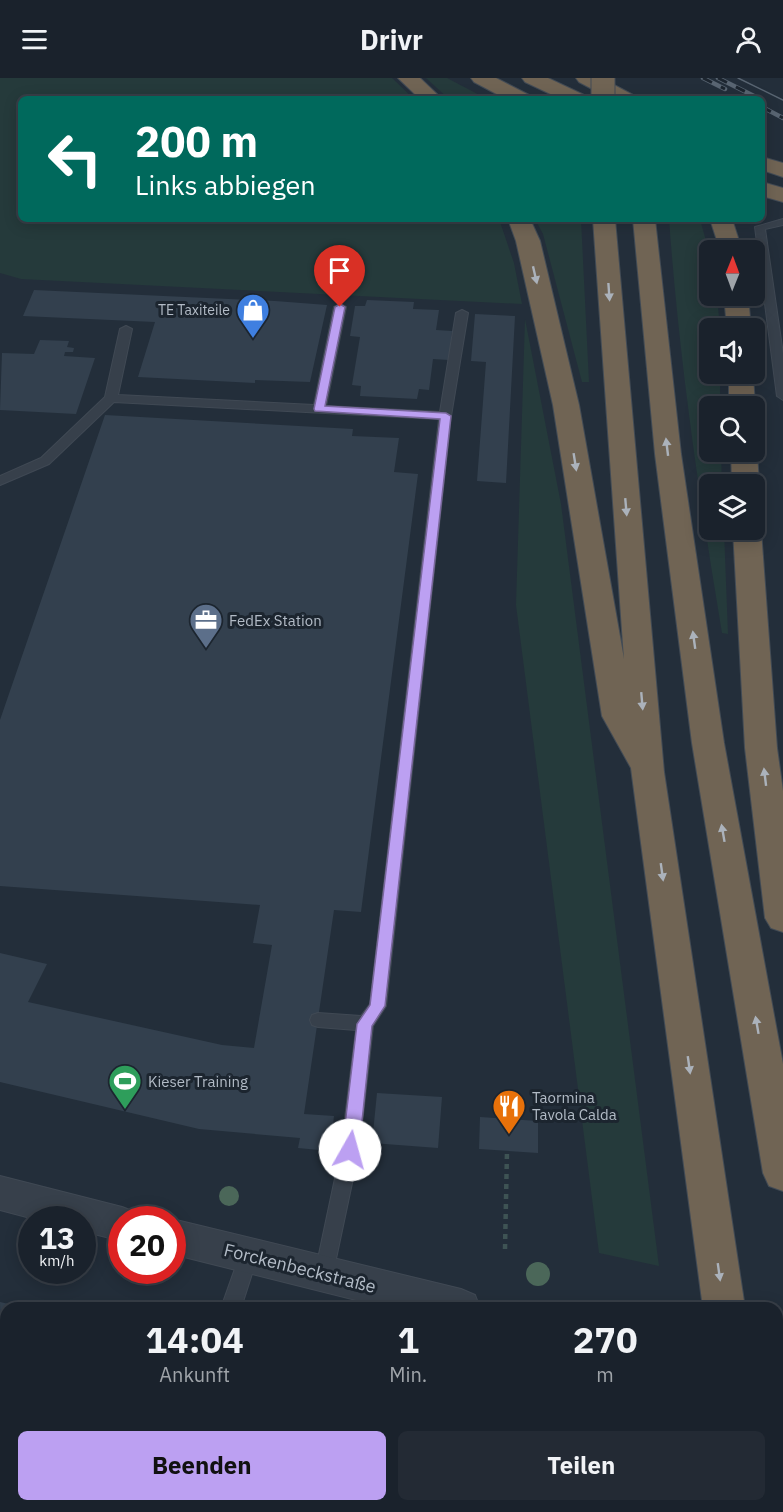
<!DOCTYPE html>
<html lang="de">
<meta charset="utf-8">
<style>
body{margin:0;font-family:"IBM Plex Sans",sans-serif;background:#232a34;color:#f1f3f6;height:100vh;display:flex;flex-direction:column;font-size:22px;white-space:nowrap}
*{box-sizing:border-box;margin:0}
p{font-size:20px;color:#9fa4a9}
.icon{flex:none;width:33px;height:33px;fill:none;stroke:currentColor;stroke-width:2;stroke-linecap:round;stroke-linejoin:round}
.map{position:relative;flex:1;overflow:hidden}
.side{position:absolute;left:0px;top:1224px;width:783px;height:210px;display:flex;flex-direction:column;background:#1a222c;border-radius:18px 18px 0 0;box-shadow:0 3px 15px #0003,0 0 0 2px #383f48}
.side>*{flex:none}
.hud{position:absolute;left:18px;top:18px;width:747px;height:126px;border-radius:9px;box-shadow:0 3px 15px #0003,0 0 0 2px #383f48;background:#00695c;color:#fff;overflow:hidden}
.needle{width:39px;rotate:1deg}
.buttons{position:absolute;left:699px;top:162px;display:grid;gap:12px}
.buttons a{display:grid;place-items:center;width:66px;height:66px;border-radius:9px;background:#1a222c;box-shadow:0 3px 15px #0003,0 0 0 2px #383f48;font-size:30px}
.speed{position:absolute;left:18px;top:1128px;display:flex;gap:12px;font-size:30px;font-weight:700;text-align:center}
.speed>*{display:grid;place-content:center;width:78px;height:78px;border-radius:50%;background:#1a222c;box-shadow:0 3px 15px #0003,0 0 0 2px #383f48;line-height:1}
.speed small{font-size:15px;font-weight:400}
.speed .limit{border:9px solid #d22;background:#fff;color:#111}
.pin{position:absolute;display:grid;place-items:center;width:51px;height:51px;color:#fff;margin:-62px -26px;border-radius:50% 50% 50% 0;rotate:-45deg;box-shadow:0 0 6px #0007}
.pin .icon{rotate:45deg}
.me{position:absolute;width:66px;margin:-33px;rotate:7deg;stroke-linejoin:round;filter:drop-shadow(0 0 4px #0008)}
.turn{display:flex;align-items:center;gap:21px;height:126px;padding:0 18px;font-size:27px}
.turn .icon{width:78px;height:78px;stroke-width:2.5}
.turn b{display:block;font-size:42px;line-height:51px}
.eta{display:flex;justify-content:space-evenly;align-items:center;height:102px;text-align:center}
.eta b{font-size:36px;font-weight:700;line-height:42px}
.cta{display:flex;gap:12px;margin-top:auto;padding:12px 18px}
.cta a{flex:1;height:69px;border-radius:9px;background:#bca0f2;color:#111;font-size:24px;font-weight:700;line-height:69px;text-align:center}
.cta a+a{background:#232a34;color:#f1f3f6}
header{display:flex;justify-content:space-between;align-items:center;height:78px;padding:0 18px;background:#1a222c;font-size:27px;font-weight:700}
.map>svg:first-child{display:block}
.green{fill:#253a3b}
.building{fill:#33404e}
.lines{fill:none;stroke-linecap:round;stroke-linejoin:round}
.service-casing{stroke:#404954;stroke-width:2}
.minor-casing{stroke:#404954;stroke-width:2}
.motorway-casing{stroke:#424b55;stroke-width:2}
.path{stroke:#3e5354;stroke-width:4.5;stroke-dasharray:5 5;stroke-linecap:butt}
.service{fill:#37404b;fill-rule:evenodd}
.minor{fill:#37404b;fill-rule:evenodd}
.motorway{fill:#706454;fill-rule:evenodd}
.tram{stroke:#596572;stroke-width:1.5}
.rail-casing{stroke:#596572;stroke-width:4.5}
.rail{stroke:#1c252f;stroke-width:3;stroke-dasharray:10;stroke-linecap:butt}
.motorway-bridge-casing{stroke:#424b55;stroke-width:25;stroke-linecap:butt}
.motorway-bridge{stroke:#706454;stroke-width:23}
.tree{fill:#4b6759}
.oneway{fill:#abb2bb}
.route{fill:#bca0f2;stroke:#7a689d;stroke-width:1.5}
.labels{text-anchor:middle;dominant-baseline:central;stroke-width:6;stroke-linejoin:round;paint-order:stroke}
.far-poi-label{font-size:14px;fill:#b2bbc6;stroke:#1c252f;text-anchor:end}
.poi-label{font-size:15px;fill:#b2bbc6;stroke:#1c252f;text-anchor:start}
.near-street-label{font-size:18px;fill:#b2bbc6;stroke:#1c252f}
</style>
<header><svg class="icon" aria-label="menu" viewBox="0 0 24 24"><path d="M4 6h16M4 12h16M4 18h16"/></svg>Drivr<svg class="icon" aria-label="person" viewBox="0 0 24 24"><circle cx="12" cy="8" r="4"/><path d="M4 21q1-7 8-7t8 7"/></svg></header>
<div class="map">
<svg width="783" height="1434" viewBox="0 0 783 1434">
<rect width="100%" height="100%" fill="#232e3a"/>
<!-- green -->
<g class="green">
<polygon points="0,0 392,0 414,21 21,21 21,141 499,141 514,185 522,226 21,201 0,195"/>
<polygon points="426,0 447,0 487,21 449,21"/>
<polygon points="535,141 581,141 589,304 582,304 543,156"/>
<path d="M669,141H700L709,174L710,218H717L720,250H710V296H720V328H710V374H721L722,406H710V452H724L728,556L722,555C699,418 679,280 669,141Z"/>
<polygon points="525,241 561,426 659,1188 599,1175 516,527"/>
<polygon points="586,1428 689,1428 690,1434 587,1434"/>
</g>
<!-- building -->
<g class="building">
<polygon points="34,212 275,223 327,227 310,304 255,302 255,305 138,299 155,244 23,238"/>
<polygon points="367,222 414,224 413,231 439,232 436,252 452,253 449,282 433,281 429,312 419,311 417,321 360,318 361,308 352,307 360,259 350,258 355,228 365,228"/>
<polygon points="475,236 515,238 506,405 477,403 486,284 471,283"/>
<polygon points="40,262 69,263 67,269 74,270 73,274 65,274 64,278 95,280 76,336 0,332 2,275 34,276"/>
<polygon points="105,337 353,351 352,358 399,360 394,394 418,396 361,834 334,832 304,1036 334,1038 330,1073 298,1070 300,1060 199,1051 0,1004 0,875 47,886 28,924 222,967 254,970 272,867 253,865 260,827 0,808 0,642"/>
<polygon points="377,1015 442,1019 438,1070 372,1065"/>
<polygon points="480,1039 538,1043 538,1075 479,1071"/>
<polygon points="0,1224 13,1227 12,1230 6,1230 6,1257 1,1278"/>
<polygon points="186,1428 562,1428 562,1434 185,1434"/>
</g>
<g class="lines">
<defs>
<g id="service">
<polygon points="783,141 783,147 765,151 783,276 783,322 777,318 755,149"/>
<polygon points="340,226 346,229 326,328 440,334 456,235 462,232 468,235 451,338 386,928 373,948 359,1072 333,1195 331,1201 324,1204 317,1201 315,1195 341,1072 356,952 318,949 312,947 310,942 312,937 318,935 361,938 370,926 439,341 114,324 49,386 0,407 0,398 41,380 105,319 120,251 126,248 132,251 118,317 314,327 334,229"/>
<polygon points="249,1168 256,1171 258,1177 241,1230 221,1230 242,1171"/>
</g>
<g id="minor">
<polygon points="0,1098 122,1129 135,1134 139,1142 122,1142 122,1163 82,1153 82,1142 38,1142 0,1132"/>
<polygon points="172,1141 461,1211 475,1217 480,1230 388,1230 172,1176 172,1142 170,1142"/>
<polygon points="777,1291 783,1292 783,1332 777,1331"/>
</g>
<g id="motorway">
<polygon points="398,0 420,0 442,21 420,21"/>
<polygon points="471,0 496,0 529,17 532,21 506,21 474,4"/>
<polygon points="522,0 548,0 584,17 587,21 561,21 525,4"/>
<polygon points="576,0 601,0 633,17 636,21 611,21 579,4"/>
<polygon points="762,79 783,85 783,99 762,92"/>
<polygon points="762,104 783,110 783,124 762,118"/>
<polygon points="508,141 530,141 540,163 579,327 624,581 593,141 615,141 664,694 745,1230 703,1230 631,690 602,638 553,327 516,163"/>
<polygon points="633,141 655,141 681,376 724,665 783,986 783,1113 769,1108 763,1095 692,665 655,376"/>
<polygon points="710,141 732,141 742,172 720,172"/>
<polygon points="724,218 748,218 751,250 727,250"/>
<polygon points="729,296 753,296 755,328 754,329 729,328"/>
<polygon points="754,370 757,374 759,406 754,412 754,406 732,406 731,374 754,374"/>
<polygon points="754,445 761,452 777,670 783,713 783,854 771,850 765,840 745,670 733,452 754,452"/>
<polygon points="731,1428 777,1428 778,1434 732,1434"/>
</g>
</defs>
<!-- service casing -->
<use href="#service" class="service-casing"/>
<!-- minor casing -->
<use href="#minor" class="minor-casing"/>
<!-- motorway casing -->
<use href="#motorway" class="motorway-casing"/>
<!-- path -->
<polyline class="path" points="505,1171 507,1073"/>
<!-- service -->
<use href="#service" class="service"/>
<!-- minor -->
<use href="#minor" class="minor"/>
<!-- motorway -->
<use href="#motorway" class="motorway"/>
<!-- tram -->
<polyline class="tram" points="738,0 783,22"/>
<defs>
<g id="rail">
<polyline points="703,0 725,11"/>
<polyline points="718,0 760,21"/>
<polyline points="762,29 783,40"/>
</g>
</defs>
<!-- rail casing -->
<use href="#rail" class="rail-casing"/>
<!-- rail -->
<use href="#rail" class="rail"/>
<defs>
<polyline id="motorway-bridge" points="603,0 603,21"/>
</defs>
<!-- motorway-bridge casing -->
<use href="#motorway-bridge" class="motorway-bridge-casing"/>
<!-- motorway-bridge -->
<use href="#motorway-bridge" class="motorway-bridge"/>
</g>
<!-- trees -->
<g class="tree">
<circle cx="229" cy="1118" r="10"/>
<circle cx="538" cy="1196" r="12"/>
</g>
<!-- one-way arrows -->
<defs><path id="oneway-solid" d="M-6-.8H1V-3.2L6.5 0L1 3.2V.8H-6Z" transform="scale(1.5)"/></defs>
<g class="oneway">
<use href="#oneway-solid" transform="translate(535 197) rotate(77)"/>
<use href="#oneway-solid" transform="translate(609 214) rotate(86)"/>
<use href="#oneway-solid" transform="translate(667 369) rotate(-97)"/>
<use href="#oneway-solid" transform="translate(575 384) rotate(81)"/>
<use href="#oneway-solid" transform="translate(626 429) rotate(85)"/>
<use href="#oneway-solid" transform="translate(694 562) rotate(-98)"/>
<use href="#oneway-solid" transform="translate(642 623) rotate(85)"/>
<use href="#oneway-solid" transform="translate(765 699) rotate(-97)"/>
<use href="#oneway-solid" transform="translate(723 755) rotate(-100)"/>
<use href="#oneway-solid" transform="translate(662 794) rotate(82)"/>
<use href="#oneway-solid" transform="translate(757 947) rotate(-100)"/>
<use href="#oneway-solid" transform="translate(689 987) rotate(82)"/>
<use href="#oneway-solid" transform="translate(719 1194) rotate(82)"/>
</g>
<!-- route -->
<polygon class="route" points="340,226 345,229 325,328 446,335 451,338 385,928 372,948 359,1072 356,1078 350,1080 345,1078 342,1072 357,946 370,927 440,341 315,333 314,331 335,229"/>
<!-- icons -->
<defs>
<symbol id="shop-pin" viewBox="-11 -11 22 30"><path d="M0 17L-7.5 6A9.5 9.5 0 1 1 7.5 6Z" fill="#3f7fe0" stroke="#1c252f"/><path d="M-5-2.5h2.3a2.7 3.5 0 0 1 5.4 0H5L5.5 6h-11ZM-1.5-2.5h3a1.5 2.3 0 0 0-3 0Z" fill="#fff"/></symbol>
<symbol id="office-pin" viewBox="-11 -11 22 30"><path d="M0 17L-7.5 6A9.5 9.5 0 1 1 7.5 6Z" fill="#5c6f8a" stroke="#1c252f"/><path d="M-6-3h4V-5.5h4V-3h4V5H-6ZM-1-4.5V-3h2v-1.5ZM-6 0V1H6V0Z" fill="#fff"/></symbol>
<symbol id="stadium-pin" viewBox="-11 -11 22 30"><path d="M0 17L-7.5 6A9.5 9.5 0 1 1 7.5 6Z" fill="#2e9e5b" stroke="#1c252f"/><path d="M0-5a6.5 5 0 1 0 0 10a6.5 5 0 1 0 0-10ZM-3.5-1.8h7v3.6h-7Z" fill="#fff"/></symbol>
<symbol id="restaurant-pin" viewBox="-11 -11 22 30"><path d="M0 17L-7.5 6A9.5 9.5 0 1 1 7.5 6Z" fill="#e8710a" stroke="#1c252f"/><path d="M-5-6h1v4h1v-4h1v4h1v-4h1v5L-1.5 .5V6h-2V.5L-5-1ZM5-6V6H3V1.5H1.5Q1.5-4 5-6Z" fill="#fff"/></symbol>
</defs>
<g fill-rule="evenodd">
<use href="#shop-pin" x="234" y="213" width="38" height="52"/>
<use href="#office-pin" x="187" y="523" width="38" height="52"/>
<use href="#stadium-pin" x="106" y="984" width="38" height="52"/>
<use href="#restaurant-pin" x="490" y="1009" width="38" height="52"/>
</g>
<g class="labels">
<!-- far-poi labels -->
<g class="far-poi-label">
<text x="230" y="232">TE Taxiteile</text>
</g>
<!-- poi labels -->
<g class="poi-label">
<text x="229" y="542">FedEx Station</text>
<text x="148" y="1003">Kieser Training</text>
<text x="532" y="1019">Taormina<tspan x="532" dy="17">Tavola Calda</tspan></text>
</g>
<!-- near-street labels -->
<g class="near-street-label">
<text transform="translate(300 1190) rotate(14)">Forckenbeckstraße</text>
</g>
</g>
</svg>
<div class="buttons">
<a><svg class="needle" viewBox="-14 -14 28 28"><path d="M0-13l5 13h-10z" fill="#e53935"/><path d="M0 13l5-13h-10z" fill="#9fa4a9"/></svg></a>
<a><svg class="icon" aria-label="sound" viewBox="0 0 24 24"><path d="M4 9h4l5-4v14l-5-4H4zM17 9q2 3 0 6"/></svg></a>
<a><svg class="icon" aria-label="search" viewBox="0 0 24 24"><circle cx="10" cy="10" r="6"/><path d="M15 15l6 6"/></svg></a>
<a><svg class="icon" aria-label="layers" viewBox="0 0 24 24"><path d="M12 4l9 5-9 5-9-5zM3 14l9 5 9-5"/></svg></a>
</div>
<div class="speed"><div>13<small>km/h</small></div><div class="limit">20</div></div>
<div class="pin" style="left:340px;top:229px;background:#d93025"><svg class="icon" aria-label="arrive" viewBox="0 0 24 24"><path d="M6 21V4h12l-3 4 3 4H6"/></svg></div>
<svg class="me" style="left:350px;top:1072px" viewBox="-20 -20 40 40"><circle r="19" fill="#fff"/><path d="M0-13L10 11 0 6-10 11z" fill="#bca0f2"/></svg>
<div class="hud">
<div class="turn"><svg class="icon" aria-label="left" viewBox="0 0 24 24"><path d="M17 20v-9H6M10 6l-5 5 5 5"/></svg><div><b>200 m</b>Links abbiegen</div></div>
</div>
<section class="side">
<div class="eta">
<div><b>14:04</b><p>Ankunft</p></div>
<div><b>1</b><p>Min.</p></div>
<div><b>270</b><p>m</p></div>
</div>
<div class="cta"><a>Beenden</a><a>Teilen</a></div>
</section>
</div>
